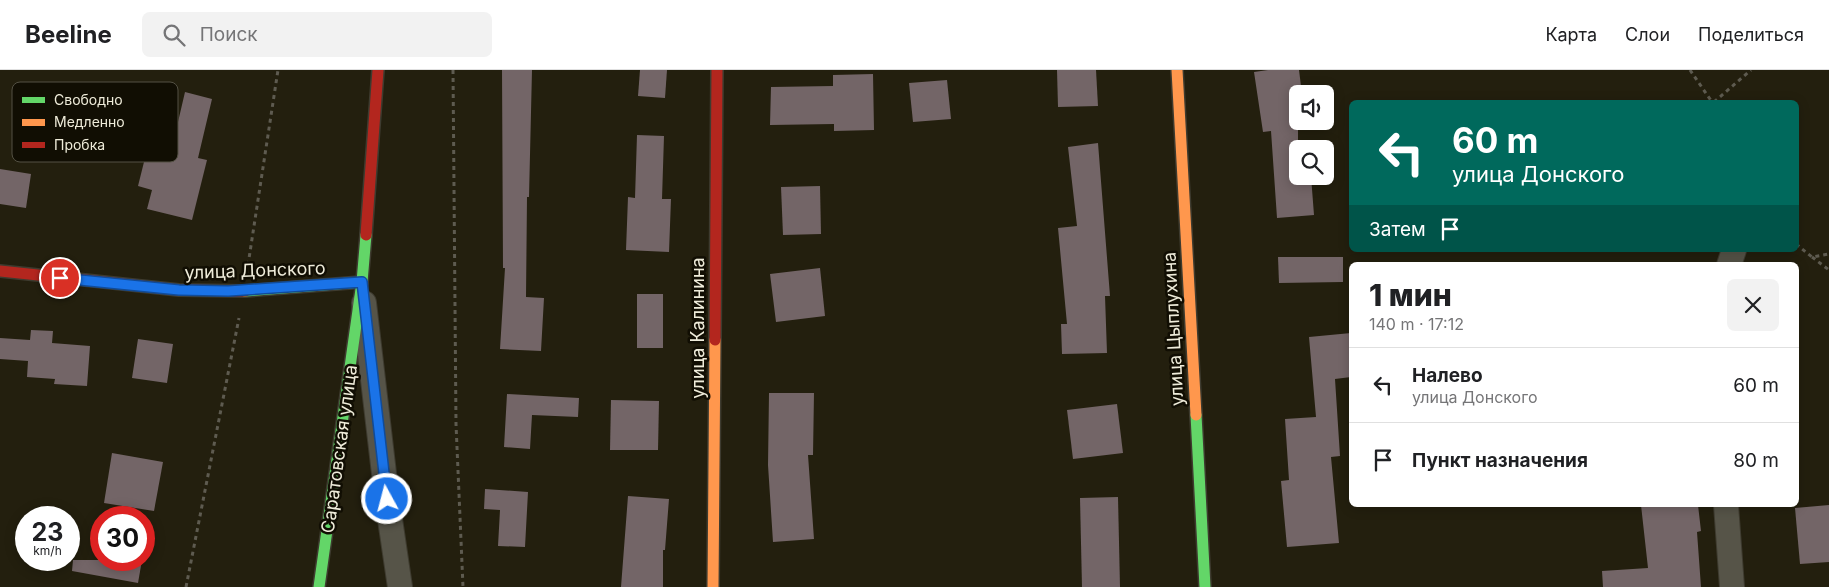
<!DOCTYPE html>
<html lang="ru">
<meta charset="utf-8">
<style>
body{margin:0;font-family:Inter,sans-serif;background:#f2f2f2;color:#202124;height:100vh;display:flex;flex-direction:column;font-size:19px;white-space:nowrap}
*{box-sizing:border-box;margin:0}
p{font-size:16px;color:#757577}
.icon{flex:none;width:28px;height:28px;fill:none;stroke:currentColor;stroke-width:2;stroke-linecap:round;stroke-linejoin:round}
.map{position:relative;flex:1;overflow:hidden}
.sheet{position:absolute;left:1349px;top:192px;width:450px;height:245px;display:flex;flex-direction:column;background:#fff;border-radius:8px;box-shadow:0 2px 12px #0003}
.sheet>*{flex:none}
.banner{position:absolute;left:1349px;top:30px;width:450px;height:152px;border-radius:8px;box-shadow:0 2px 12px #0003;background:#00695c;color:#fff;overflow:hidden}
.controls{position:absolute;left:1289px;top:15px;display:grid;gap:10px}
.controls a{display:grid;place-items:center;width:45px;height:45px;border-radius:8px;background:#fff;box-shadow:0 2px 12px #0003;font-size:25px}
.speed{position:absolute;left:15px;top:436px;display:flex;gap:10px;font-size:25px;font-weight:700;text-align:center}
.speed>*{display:grid;place-content:center;width:65px;height:65px;border-radius:50%;background:#fff;box-shadow:0 2px 12px #0003;line-height:1}
.speed small{font-size:12px;font-weight:400}
.speed .limit{border:8px solid #d22;background:#fff;color:#111}
.pin{position:absolute;display:grid;place-items:center;width:42px;height:42px;color:#fff;margin:-21px;border:2px solid #fff;border-radius:50%;box-shadow:0 1px 5px #0007}
.me{position:absolute;width:55px;margin:-28px;rotate:353deg;stroke-linejoin:round;filter:drop-shadow(0 0 4px #0008)}
.turn{display:flex;align-items:center;gap:18px;height:105px;padding:0 20px;font-size:22px}
.turn .icon{width:65px;height:65px;stroke-width:2.5}
.turn b{display:block;font-size:35px;line-height:42px}
.then{display:flex;align-items:center;height:48px;padding:0 20px;background:#0003;gap:10px;font-size:19px}
.round{display:grid;place-items:center;flex:none;width:52px;height:52px;border-radius:8px;background:#f2f2f2}
.headline{display:flex;align-items:center;justify-content:space-between;height:85px;padding:0 20px}
h1{font-size:30px;font-weight:800;line-height:38px}
ul{padding:0;list-style:none}
li{display:flex;align-items:center;gap:15px;height:75px;padding:0 20px;border-top:1px solid #e0e0e0}
li div{flex:1}
li b{display:block;font-size:19px}
li em{font-style:normal}
header{display:flex;align-items:center;gap:30px;box-sizing:border-box;height:70px;padding:0 25px;background:#fff;border-bottom:1px solid #e0e0e0}
header strong{font-size:24px}
nav{display:flex;gap:28px;margin-inline-start:auto;font-size:18px}
.search{width:350px;height:45px;background:#f2f2f2;display:flex;align-items:center;gap:12px;box-sizing:border-box;padding:0 18px;border-radius:8px;color:#757577;font-size:19px}
.map>svg:first-child{display:block}
.building{fill:#736567}
.lines{fill:none;stroke-linecap:round;stroke-linejoin:round}
.street-casing{stroke:#3e3b2f;stroke-width:26}
.fast-casing{stroke:#3e3b2f;stroke-width:14}
.slow-casing{stroke:#3e3b2f;stroke-width:14}
.jam-casing{stroke:#3e3b2f;stroke-width:14}
.path{stroke:#5e5b50;stroke-width:3;stroke-dasharray:4 4;stroke-linecap:butt}
.street{stroke:#565448;stroke-width:24}
.fast{stroke:#63d668;stroke-width:11}
.slow{stroke:#ff974d;stroke-width:11}
.jam{stroke:#b3261e;stroke-width:11}
.route-casing{stroke:#114b97;stroke-width:12}
.route{stroke:#1a73e8;stroke-width:9}
.labels{text-anchor:middle;dominant-baseline:central;stroke-width:5;stroke-linejoin:round;paint-order:stroke}
.street-label{font-size:18px;fill:#efecda;stroke:#110e03}
.key{fill:#110e03;stroke:#545144;stroke-width:1}
.key-label{font-size:14px;fill:#efecda}
</style>
<header>
<strong>Beeline</strong>
<div class="search"><svg class="icon" aria-label="search" viewBox="0 0 24 24"><circle cx="10" cy="10" r="6"/><path d="M15 15l6 6"/></svg>Поиск</div>
<nav><a>Карта</a><a>Слои</a><a>Поделиться</a></nav>
</header>
<div class="map">
<svg width="1829" height="517" viewBox="0 0 1829 517">
<rect width="100%" height="100%" fill="#231f0e"/>
<!-- building -->
<g class="building">
<polygon points="502,0 532,0 529,127 527,127 526,227 544,228 541,281 500,279 505,198 503,198"/>
<polygon points="640,0 667,0 665,28 638,26"/>
<polygon points="1057,0 1096,0 1098,36 1058,37"/>
<polygon points="1268,0 1299,0 1302,24 1298,24 1298,51 1306,51 1307,55 1298,57 1298,106 1311,106 1314,145 1277,148 1271,61 1263,62 1254,2"/>
<polygon points="873,4 874,60 834,61 834,54 770,55 771,17 833,16 833,5"/>
<polygon points="947,10 951,49 913,52 909,13"/>
<polygon points="185,22 212,29 198,88 207,90 192,150 147,139 152,120 138,116 148,76 171,82"/>
<polygon points="637,65 664,66 662,129 671,129 669,182 626,180 628,127 635,128"/>
<polygon points="1098,73 1110,226 1105,226 1107,283 1062,284 1061,254 1067,254 1058,158 1077,156 1068,77"/>
<polygon points="0,99 31,104 26,138 0,134"/>
<polygon points="820,116 821,164 783,165 781,117"/>
<polygon points="1278,187 1343,187 1343,212 1279,213"/>
<polygon points="820,198 825,246 776,252 770,204"/>
<rect x="637" y="224" width="26" height="54"/>
<polygon points="31,260 53,261 52,273 90,276 87,316 54,314 55,309 27,307 28,291 0,289 0,268 30,270"/>
<polygon points="1351,263 1351,307 1335,309 1340,386 1331,387 1339,473 1287,477 1281,411 1289,410 1285,349 1316,347 1309,267"/>
<polygon points="138,269 173,274 167,313 132,308"/>
<polygon points="769,323 814,323 813,385 808,385 814,469 773,472 768,395"/>
<polygon points="507,324 579,328 578,347 532,345 530,379 504,377"/>
<polygon points="611,330 659,331 658,380 610,380"/>
<polygon points="1117,334 1123,383 1073,389 1067,340"/>
<polygon points="112,383 163,392 154,441 104,433"/>
<polygon points="485,419 528,422 525,477 498,476 500,440 484,439"/>
<polygon points="628,426 669,429 665,480 663,480 663,517 621,517"/>
<polygon points="1118,427 1120,517 1082,517 1080,428"/>
<polygon points="1641,435 1698,435 1701,461 1697,462 1701,517 1603,517 1602,501 1648,498"/>
<polygon points="1829,435 1829,492 1800,494 1795,438"/>
<polygon points="73,490 142,490 138,513 72,501"/>
</g>
<g class="lines">
<defs>
<g id="street">
<polyline points="1729,195 1734,180"/>
<polyline points="364,233 387,429 400,517"/>
<polyline points="1726,435 1732,517"/>
</g>
<g id="fast">
<polyline points="245,221 362,212"/>
<polyline points="1196,345 1205,517"/>
<polyline points="319,517 362,212 366,165"/>
</g>
<g id="slow">
<polyline points="1177,0 1196,345"/>
<polyline points="713,517 715,270"/>
</g>
<g id="jam">
<polyline points="366,165 378,0"/>
<polyline points="0,201 179,220 245,221"/>
<polyline points="715,270 717,0"/>
</g>
</defs>
<!-- street casing -->
<use href="#street" class="street-casing"/>
<!-- fast casing -->
<use href="#fast" class="fast-casing"/>
<!-- slow casing -->
<use href="#slow" class="slow-casing"/>
<!-- jam casing -->
<use href="#jam" class="jam-casing"/>
<!-- path -->
<g class="path">
<polyline points="453,0 456,354 463,517"/>
<polyline points="1690,0 1712,32"/>
<polyline points="1714,32 1751,0"/>
<polyline points="1796,174 1812,187 1829,184"/>
<polyline points="1812,187 1829,200"/>
<polyline points="248,195 278,0"/>
<polyline points="186,517 239,248"/>
</g>
<!-- street -->
<use href="#street" class="street"/>
<!-- fast -->
<use href="#fast" class="fast"/>
<!-- slow -->
<use href="#slow" class="slow"/>
<!-- jam -->
<use href="#jam" class="jam"/>
</g>
<g class="lines">
<defs>
<polyline id="route" points="60,208 179,220 228,221 362,212 387,429"/>
</defs>
<!-- route casing -->
<use href="#route" class="route-casing"/>
<!-- route -->
<use href="#route" class="route"/>
</g>
<g class="labels">
<!-- street labels -->
<g class="street-label">
<text transform="translate(255 200) rotate(-2)">улица Донского</text>
<text transform="translate(697 258) rotate(-90)">улица Калинина</text>
<text transform="translate(1173 259) rotate(-93)">улица Цыплухина</text>
<text transform="translate(339 379) rotate(-82)">Саратовская улица</text>
</g>
</g>
<!-- legend -->
<rect x="12" y="12" width="166" height="80" rx="8" class="key"/>
<rect x="22" y="27" width="23" height="6" fill="#63d668"/>
<rect x="22" y="49" width="23" height="7" fill="#ff974d"/>
<rect x="22" y="72" width="23" height="6" fill="#b3261e"/>
<g class="key-label">
<text x="54" y="35">Свободно</text>
<text x="54" y="57">Медленно</text>
<text x="54" y="80">Пробка</text>
</g>
</svg>
<div class="controls">
<a><svg class="icon" aria-label="sound" viewBox="0 0 24 24"><path d="M4 9h4l5-4v14l-5-4H4zM17 9q2 3 0 6"/></svg></a>
<a><svg class="icon" aria-label="search" viewBox="0 0 24 24"><circle cx="10" cy="10" r="6"/><path d="M15 15l6 6"/></svg></a>
</div>
<div class="speed"><div>23<small>km/h</small></div><div class="limit">30</div></div>
<div class="pin" style="left:60px;top:208px;background:#d93025"><svg class="icon" aria-label="arrive" viewBox="0 0 24 24"><path d="M6 21V4h12l-3 4 3 4H6"/></svg></div>
<svg class="me" style="left:387px;top:429px" viewBox="-20 -20 40 40"><circle r="17" fill="#1a73e8" stroke="#fff" stroke-width="3"/><path d="M0-11L8 9 0 5-8 9z" fill="#fff"/></svg>
<div class="banner">
<div class="turn"><svg class="icon" aria-label="left" viewBox="0 0 24 24"><path d="M17 20v-9H6M10 6l-5 5 5 5"/></svg><div><b>60 m</b>улица Донского</div></div>
<div class="then">Затем<svg class="icon" aria-label="arrive" viewBox="0 0 24 24"><path d="M6 21V4h12l-3 4 3 4H6"/></svg></div>
</div>
<section class="sheet">
<div class="headline"><div><h1>1 мин</h1><p>140 m · 17:12</p></div><a class="round"><svg class="icon" aria-label="close" viewBox="0 0 24 24"><path d="M6 6l12 12M18 6L6 18"/></svg></a></div>
<ul>
<li><svg class="icon" aria-label="left" viewBox="0 0 24 24"><path d="M17 20v-9H6M10 6l-5 5 5 5"/></svg><div><b>Налево</b><p>улица Донского</p></div><em>60 m</em></li>
<li><svg class="icon" aria-label="arrive" viewBox="0 0 24 24"><path d="M6 21V4h12l-3 4 3 4H6"/></svg><div><b>Пункт назначения</b></div><em>80 m</em></li>
</ul>
</section>
</div>
